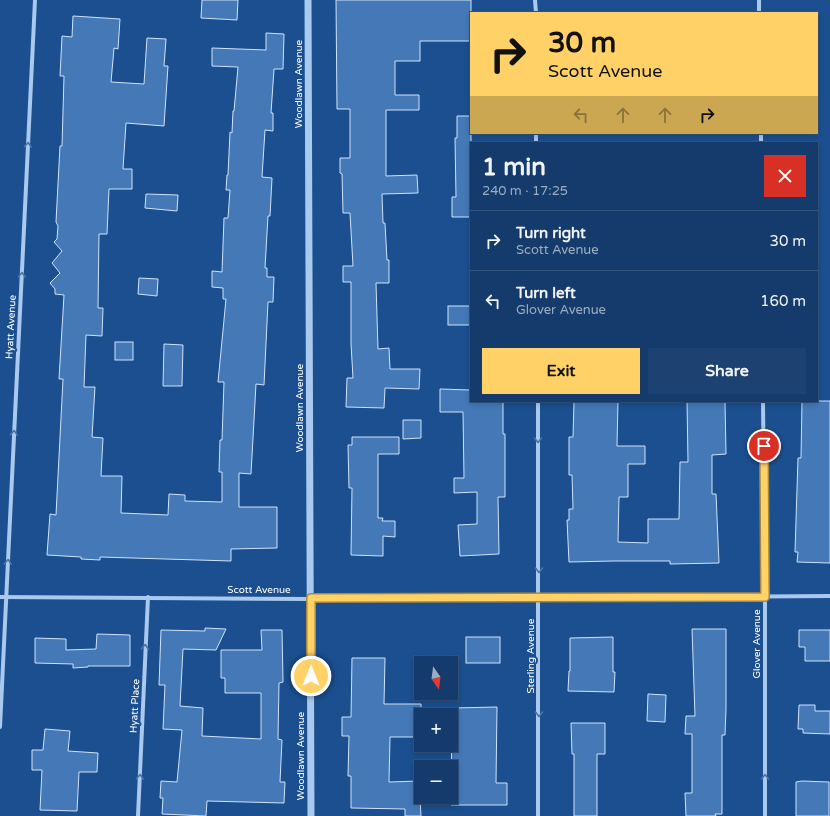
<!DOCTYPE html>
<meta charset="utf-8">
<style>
body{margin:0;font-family:"Varela Round",sans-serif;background:#1d4271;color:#f1f3f6;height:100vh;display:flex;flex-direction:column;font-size:15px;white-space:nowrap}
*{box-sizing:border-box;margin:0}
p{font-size:13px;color:#9dadc1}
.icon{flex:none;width:22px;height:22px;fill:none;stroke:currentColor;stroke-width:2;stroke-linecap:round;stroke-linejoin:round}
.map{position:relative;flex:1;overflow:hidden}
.drawer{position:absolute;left:470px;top:142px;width:348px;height:260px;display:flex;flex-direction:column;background:#143b6b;border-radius:0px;box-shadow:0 2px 6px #0003,0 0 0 1px #33557e}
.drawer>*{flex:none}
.top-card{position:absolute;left:470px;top:12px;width:348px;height:122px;border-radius:0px;box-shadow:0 2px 6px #0003,0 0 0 1px #33557e;background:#ffd166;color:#111;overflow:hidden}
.needle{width:26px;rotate:166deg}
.buttons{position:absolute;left:414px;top:656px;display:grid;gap:8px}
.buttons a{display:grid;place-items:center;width:44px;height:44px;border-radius:0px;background:#143b6b;box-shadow:0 2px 6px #0003,0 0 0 1px #33557e;font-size:20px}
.pin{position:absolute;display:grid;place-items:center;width:34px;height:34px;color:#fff;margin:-17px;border:2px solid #fff;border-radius:50%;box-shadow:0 1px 4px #0007}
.me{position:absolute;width:44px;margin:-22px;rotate:0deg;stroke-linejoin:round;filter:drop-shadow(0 0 3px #0008)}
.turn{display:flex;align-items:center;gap:14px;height:84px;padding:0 12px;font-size:18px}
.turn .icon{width:52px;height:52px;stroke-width:2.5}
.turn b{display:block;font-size:28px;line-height:34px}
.lanes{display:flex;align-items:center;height:38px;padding:0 12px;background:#0003;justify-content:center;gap:20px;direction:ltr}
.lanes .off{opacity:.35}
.round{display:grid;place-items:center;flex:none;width:42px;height:42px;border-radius:0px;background:#1d4271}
.summary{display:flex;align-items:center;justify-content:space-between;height:68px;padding:0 12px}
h1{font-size:24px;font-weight:700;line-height:30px}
.primary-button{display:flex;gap:8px;margin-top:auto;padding:8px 12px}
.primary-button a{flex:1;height:46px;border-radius:0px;background:#ffd166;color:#111;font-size:16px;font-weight:700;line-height:46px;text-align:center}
.primary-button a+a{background:#1d4271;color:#f1f3f6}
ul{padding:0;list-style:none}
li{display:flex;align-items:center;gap:12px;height:60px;padding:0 12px;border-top:1px solid #33557e}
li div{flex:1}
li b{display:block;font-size:15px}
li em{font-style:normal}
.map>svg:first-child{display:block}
.building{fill:#4478b7;stroke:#cfe3fa}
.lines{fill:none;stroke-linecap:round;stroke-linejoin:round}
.minor{stroke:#a9c9ee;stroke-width:4}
.tertiary{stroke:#a9c9ee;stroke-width:7}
.oneway{stroke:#4674ac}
.route-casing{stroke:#a68842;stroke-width:10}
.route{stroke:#ffd166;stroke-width:7}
.labels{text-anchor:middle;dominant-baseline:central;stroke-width:4;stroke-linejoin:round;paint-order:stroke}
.street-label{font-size:10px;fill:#fff;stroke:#1b4f8f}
</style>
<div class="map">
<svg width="830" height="816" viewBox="0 0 830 816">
<rect width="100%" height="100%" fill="#1b4f8f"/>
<!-- building -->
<g class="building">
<polygon points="202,0 238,0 237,20 201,18"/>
<polygon points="336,0 471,0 471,41 420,41 420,61 395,61 395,95 419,95 419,110 386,110 386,176 417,175 418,193 382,194 383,223 385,223 387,260 389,260 389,283 376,283 378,349 389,348 390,369 420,369 419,389 385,388 384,408 346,407 347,378 353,378 351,344 351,282 343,282 343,266 353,266 350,213 343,213 342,174 340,173 340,158 350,158 350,109 337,109"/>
<polygon points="73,16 120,19 118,49 114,48 111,82 144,84 147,38 166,39 164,66 168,66 164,126 126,123 123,169 132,169 132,189 109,189 107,234 99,234 98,308 103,308 102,336 86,335 84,387 95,387 92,437 103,438 101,476 122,476 121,513 168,515 169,494 185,495 185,501 222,502 222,472 219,472 220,440 222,440 224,382 218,382 226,299 223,299 223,288 212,287 212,271 222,272 224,218 228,218 230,190 226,190 227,175 228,175 230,132 232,133 233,111 234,111 238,67 212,66 212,48 266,50 266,33 284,34 283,69 274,69 271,113 273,113 273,131 265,130 262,177 272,178 270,216 268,216 265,268 267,268 267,277 274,277 273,302 268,302 264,385 256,384 251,474 239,473 239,507 277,507 277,548 231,549 231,561 100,557 100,560 81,559 81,557 47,555 50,514 56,515 63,379 59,379 64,295 55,294 55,289 50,283 60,273 52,263 62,251 54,242 57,239 58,226 56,222 60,146 62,146 64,76 60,76 62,36 72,37"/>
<polygon points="457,116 471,116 471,217 452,217 452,197 456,197 455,138 457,138"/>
<polygon points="146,194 178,195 177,211 145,208"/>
<polygon points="139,278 158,279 157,296 138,294"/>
<rect x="448" y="306" width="23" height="19"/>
<rect x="115" y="342" width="18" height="18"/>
<polygon points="164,344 183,345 182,386 163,386"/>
<polygon points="440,389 471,390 471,401 503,401 503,434 505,434 505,497 498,497 499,554 460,556 458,525 477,524 477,492 454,493 454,478 464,478 463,412 440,412"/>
<polygon points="574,401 618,401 617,446 645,446 645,464 628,464 628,497 619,497 618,542 648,543 648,519 679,519 680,462 688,462 687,401 725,401 726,454 712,455 712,494 716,494 719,563 670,564 670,561 614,561 569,562 567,520 569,520 569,509 573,509 572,475 569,475 569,437 573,437"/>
<polygon points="802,401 830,401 830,563 797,562 798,552 795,552 798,458 801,458"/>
<polygon points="403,420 421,420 421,438 403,439"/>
<polygon points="352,437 399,437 399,454 378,454 378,518 383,518 382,521 395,521 395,537 383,536 383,556 351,555 352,488 349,488 348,445 352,445"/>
<polygon points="205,628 226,629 216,650 183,649 180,706 203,708 202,736 261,739 261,693 225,693 225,678 221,678 221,650 262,650 261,630 282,630 283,682 279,683 278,739 282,740 280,782 285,782 284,803 207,801 206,816 162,814 163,798 160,798 161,781 177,782 182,730 163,729 165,685 159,685 161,630 205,631"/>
<polygon points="692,629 726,629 726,709 725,735 722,735 722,814 715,814 716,816 686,816 685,793 692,793 692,734 685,734 686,716 695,716"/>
<polygon points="799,630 830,630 830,661 805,661 805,647 799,647"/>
<polygon points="97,634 130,635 130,666 88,666 88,667 73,668 73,664 35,663 35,638 66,639 66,650 96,649"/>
<rect x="466" y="637" width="34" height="26"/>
<polygon points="613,637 613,672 615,672 614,692 568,691 569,671 570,671 570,638"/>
<polygon points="352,658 385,658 384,704 421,704 421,737 390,737 389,782 419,781 421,816 405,816 405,809 351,808 351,776 348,776 349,736 342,736 342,717 351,717"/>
<polygon points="648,694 666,695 665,722 647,721"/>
<polygon points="799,705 815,705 815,711 830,711 830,734 803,733 803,729 798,729"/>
<polygon points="497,707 496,783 507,783 507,805 451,805 452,708"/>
<polygon points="571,723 605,723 605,754 597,754 597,816 574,816 574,754 572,754"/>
<polygon points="45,729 70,731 68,751 98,753 97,772 79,772 77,811 40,810 42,770 32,770 32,750 43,750"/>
<polygon points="802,781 829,782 829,816 796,816 796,782"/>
</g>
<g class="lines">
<!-- minor -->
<g class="minor">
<polyline points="535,0 536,13"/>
<polyline points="759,0 759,13"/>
<polyline points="536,133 536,143"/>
<polyline points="761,133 761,143"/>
<polyline points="538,401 538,816"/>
<polyline points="763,401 765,597 765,816"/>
<polyline points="0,597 311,599 830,596"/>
<polyline points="0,727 35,0"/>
<polyline points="138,816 148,597"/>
</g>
<!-- tertiary -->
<polyline class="tertiary" points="308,0 311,816"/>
</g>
<!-- one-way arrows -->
<defs><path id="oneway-chevron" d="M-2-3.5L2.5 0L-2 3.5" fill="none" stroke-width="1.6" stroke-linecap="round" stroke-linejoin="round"/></defs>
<g class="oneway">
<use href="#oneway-chevron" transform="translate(28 145) rotate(-87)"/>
<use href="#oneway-chevron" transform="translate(22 275) rotate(-87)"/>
<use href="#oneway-chevron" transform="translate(14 433) rotate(-87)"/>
<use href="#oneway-chevron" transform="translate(538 440) rotate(90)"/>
<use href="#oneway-chevron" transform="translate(8 562) rotate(-87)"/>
<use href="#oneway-chevron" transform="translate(539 570) rotate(90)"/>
<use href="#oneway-chevron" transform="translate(145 647) rotate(-87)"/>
<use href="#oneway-chevron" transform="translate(539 714) rotate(90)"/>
<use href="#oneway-chevron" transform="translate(140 777) rotate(-87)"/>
<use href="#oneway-chevron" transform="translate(765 777) rotate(-90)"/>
</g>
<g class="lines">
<defs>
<polyline id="route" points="311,676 311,598 765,597 764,446"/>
</defs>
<!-- route casing -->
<use href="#route" class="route-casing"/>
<!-- route -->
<use href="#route" class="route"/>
</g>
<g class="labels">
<!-- street labels -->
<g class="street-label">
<text transform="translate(299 84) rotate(-90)">Woodlawn Avenue</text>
<text transform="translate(11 327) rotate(-87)">Hyatt Avenue</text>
<text transform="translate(300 408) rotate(-90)">Woodlawn Avenue</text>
<text x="259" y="590">Scott Avenue</text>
<text transform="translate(757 644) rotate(-90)">Glover Avenue</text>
<text transform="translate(531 656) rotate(-90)">Sterling Avenue</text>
<text transform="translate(135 706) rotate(-87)">Hyatt Place</text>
<text transform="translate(301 756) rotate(-90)">Woodlawn Avenue</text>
</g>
</g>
</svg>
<div class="buttons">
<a><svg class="needle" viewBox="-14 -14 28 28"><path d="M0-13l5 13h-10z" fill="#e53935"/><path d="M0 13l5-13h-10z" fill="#9dadc1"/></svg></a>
<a>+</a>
<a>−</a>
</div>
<div class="pin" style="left:764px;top:446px;background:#d93025"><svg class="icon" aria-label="arrive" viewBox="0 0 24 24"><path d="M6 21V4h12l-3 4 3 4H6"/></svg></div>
<svg class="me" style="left:311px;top:676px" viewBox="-20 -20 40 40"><circle r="17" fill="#ffd166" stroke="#fff" stroke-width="3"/><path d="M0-11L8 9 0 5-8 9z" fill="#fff"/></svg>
<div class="top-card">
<div class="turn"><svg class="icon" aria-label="right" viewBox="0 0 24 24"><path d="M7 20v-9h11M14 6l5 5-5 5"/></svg><div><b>30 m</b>Scott Avenue</div></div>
<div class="lanes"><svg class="icon off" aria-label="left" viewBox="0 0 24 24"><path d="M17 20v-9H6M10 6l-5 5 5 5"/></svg><svg class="icon off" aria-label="ahead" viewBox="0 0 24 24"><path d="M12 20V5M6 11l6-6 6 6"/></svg><svg class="icon off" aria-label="ahead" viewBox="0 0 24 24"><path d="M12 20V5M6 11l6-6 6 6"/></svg><svg class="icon" aria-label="right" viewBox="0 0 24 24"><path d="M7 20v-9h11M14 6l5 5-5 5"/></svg></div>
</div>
<section class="drawer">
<div class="summary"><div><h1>1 min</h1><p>240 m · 17:25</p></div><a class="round" style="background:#d93025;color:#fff"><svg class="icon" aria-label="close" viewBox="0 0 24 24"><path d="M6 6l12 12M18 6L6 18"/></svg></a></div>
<ul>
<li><svg class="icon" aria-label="right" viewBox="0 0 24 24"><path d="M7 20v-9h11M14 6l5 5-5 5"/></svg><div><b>Turn right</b><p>Scott Avenue</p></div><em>30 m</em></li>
<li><svg class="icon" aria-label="left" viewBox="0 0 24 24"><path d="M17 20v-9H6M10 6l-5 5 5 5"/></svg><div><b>Turn left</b><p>Glover Avenue</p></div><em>160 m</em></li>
</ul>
<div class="primary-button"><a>Exit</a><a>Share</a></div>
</section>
</div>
